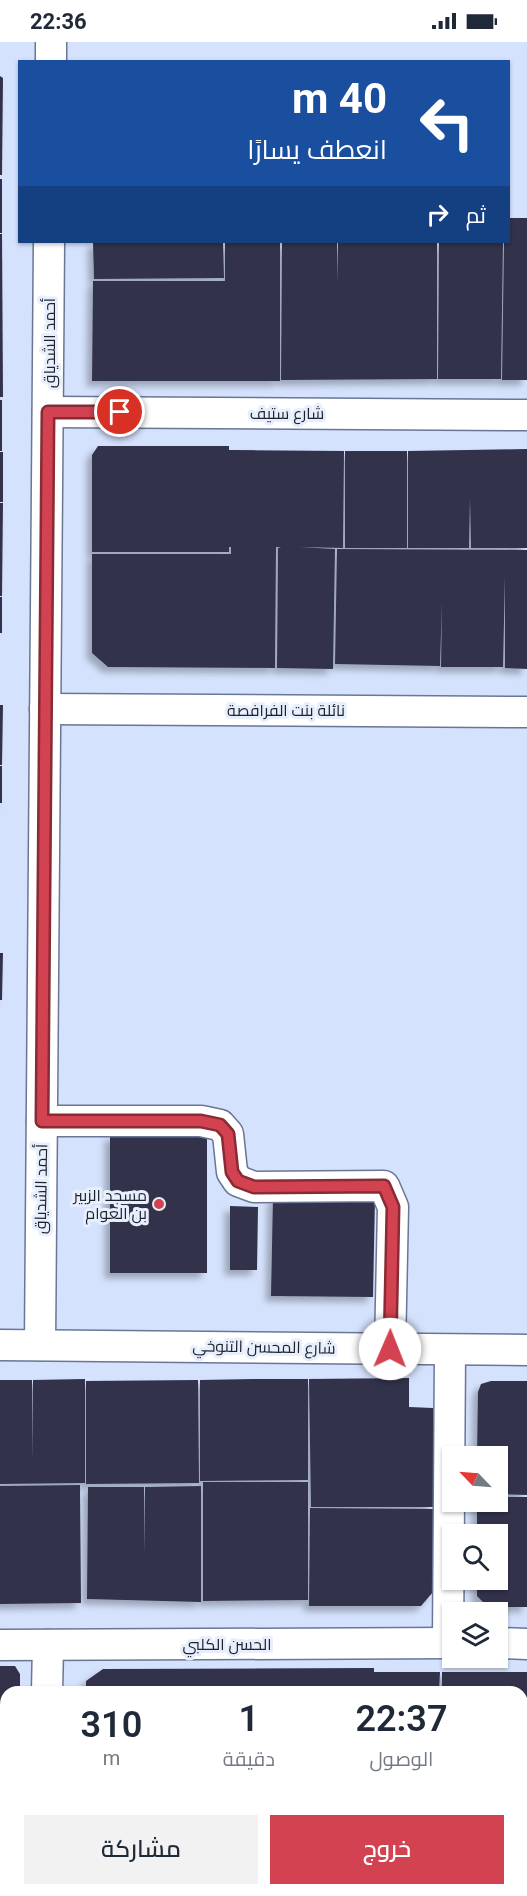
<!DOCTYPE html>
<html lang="ar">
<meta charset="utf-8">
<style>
body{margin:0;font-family:Roboto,Cairo,sans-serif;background:#f2f2f3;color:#1f2937;direction:rtl;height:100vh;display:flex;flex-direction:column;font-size:22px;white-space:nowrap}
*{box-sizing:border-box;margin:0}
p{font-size:20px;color:#747a83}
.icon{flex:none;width:33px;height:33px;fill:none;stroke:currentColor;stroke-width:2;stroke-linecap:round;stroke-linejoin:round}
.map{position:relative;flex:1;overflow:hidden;direction:ltr}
.panel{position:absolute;left:0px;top:1644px;width:528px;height:210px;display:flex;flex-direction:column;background:#fff;border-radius:18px 18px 0 0;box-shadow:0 2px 4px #0004;direction:rtl}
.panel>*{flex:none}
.banner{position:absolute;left:18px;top:18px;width:492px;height:183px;border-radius:0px;box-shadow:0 2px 4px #0004;direction:rtl;background:#1a4fa0;color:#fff;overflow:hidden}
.needle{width:39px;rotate:295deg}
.fabs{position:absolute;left:442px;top:1404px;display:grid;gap:12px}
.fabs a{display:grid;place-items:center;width:66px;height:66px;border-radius:0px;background:#fff;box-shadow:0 2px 4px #0004;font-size:30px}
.pin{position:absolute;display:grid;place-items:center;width:51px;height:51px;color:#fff;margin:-26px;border:3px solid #fff;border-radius:50%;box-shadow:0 2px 6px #0007}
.me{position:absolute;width:66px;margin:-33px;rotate:1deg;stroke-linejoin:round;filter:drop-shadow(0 0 4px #0008)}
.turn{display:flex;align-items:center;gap:21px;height:126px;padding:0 24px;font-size:27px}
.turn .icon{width:78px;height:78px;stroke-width:2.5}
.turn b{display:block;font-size:42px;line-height:51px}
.then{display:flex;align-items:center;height:57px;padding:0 24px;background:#0003;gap:12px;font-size:22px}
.eta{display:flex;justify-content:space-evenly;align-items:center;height:102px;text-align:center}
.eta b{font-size:36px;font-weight:600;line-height:42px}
.cta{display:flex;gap:12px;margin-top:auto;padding:12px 24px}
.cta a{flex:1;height:69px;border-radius:0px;background:#d24250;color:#fff;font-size:24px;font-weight:600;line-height:69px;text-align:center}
.cta a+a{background:#f2f2f3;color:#1f2937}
.status{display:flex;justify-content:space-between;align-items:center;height:42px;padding:0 30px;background:#fff;direction:ltr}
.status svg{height:16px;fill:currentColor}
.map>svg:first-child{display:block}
.building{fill:#33314c;filter:url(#shadow)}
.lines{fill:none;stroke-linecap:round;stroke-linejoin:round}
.minor-casing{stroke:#697694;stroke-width:33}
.minor{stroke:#fff;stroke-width:30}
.route-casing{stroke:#882b34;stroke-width:15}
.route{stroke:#d24250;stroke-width:10}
.poi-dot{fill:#d24250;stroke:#e8effc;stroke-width:2}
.labels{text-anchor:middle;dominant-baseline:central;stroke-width:6;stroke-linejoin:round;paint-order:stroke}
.street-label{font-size:16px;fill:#1e232f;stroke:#e8effc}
.poi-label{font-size:16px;fill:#1e232f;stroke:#e8effc;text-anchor:end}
</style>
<div class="status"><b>22:36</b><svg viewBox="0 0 49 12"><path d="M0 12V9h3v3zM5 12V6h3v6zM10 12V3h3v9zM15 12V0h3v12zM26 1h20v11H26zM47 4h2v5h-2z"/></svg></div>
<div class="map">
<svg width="527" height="1854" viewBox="0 0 527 1854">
<defs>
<filter id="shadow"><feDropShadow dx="-5.5" dy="5.5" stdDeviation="3" flood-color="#0004"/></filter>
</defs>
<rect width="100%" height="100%" fill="#d5e2fd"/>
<!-- building -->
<g class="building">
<polygon points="0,34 3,36 2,133 0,133"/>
<rect x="0" y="137" width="2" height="54"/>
<polygon points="508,176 527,176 527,338 502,338 504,200 508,200"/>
<polygon points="0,192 2,192 3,355 0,355"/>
<polygon points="93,200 223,200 224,236 94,237"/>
<polygon points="225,200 280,200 280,339 92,339 93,239 225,239"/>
<polygon points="282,200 337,200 338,241 338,200 437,200 437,337 281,338"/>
<polygon points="439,200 503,200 501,337 438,337"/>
<rect x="0" y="358" width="2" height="51"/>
<polygon points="98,404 229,404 229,408 344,409 343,506 299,505 335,507 333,627 277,626 278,506 281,505 276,505 275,626 108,625 92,611 92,512 231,512 231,505 229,505 229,510 92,510 92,413"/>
<polygon points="527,407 527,506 471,506 470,456 469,506 408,506 408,409"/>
<rect x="345" y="409" width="62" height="97"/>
<rect x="0" y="410" width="3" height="50"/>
<polygon points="0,461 3,461 2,554 0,554"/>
<polygon points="337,507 527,508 527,627 505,626 505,534 503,625 441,625 442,560 440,624 335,622"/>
<rect x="0" y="555" width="2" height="36"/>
<polygon points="0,663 3,663 2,723 0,723"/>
<rect x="0" y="724" width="2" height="37"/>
<polygon points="0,911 3,911 2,958 0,958"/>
<rect x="110" y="1093" width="97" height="138"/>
<polygon points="273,1154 375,1156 373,1255 271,1254"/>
<polygon points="230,1164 258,1165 257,1228 230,1228"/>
<polygon points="409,1336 409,1365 433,1366 433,1465 311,1465 309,1337"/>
<polygon points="85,1337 85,1441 0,1442 0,1338 32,1338 33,1419 33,1338"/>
<polygon points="254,1337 308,1337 308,1438 200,1439 200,1338"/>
<polygon points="198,1338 199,1441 86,1442 86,1339"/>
<polygon points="491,1339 527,1339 527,1453 498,1452 498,1414 477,1414 478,1350 481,1342"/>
<polygon points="203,1440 308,1440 308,1558 203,1559"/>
<polygon points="80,1443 81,1561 0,1562 0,1444"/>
<polygon points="201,1444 201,1560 87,1557 88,1445 144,1445 144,1514 145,1445"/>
<polygon points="498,1455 527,1455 527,1565 488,1565 477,1554 477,1538 498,1538 498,1492 477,1492 477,1460 498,1460"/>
<polygon points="310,1466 433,1467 433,1550 421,1564 309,1564"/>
<polygon points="0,1624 15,1624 20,1632 20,1650 6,1650 6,1757 0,1757"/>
<polygon points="374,1626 374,1630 440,1630 439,1650 86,1650 86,1639 103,1627"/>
<polygon points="442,1630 527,1630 527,1694 522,1694 522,1650 442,1650"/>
<rect x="522" y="1695" width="5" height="90"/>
<rect x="0" y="1758" width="6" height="48"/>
<polygon points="6,1812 6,1848 19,1848 19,1854 0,1854 0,1813"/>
<polygon points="522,1838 527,1838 527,1854 452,1854 452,1848 522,1848"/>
<polygon points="100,1848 322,1848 322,1854 99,1854"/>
<rect x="330" y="1848" width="108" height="6"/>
</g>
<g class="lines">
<defs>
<g id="minor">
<polyline points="51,20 51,0"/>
<polyline points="48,370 527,373"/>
<polyline points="45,667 527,670"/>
<polyline points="42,1079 201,1079 220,1083 228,1092 232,1130 238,1139 254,1145 384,1144 393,1165 390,1307"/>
<polyline points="0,1303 527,1308"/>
<polyline points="40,1303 49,200"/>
<polyline points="448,1601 450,1308"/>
<polyline points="498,1601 527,1602"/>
<polyline points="0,1603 453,1601"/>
<polyline points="47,1650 48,1603"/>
<polyline points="522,1818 527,1818"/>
<polyline points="46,1854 46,1848"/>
</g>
</defs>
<!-- minor casing -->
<use href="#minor" class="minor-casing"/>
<!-- minor -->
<use href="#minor" class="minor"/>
</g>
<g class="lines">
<defs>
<polyline id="route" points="120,370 48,370 42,1079 201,1079 220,1083 228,1092 232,1130 238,1139 254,1145 384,1144 393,1165 390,1307"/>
</defs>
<!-- route casing -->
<use href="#route" class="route-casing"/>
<!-- route -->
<use href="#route" class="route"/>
</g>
<!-- markers -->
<circle class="poi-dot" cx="159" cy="1162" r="6"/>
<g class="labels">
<!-- street labels -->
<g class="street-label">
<text transform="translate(49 301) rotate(-90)">أحمد الشدياق</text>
<text x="287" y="371">شارع ستيف</text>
<text x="286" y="668">نائلة بنت الفرافصة</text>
<text transform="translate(41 1147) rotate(-89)">أحمد الشدياق</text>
<text transform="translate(264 1305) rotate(1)">شارع المحسن التنوخي</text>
<text x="227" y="1602">الحسن الكلبي</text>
</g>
<!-- poi labels -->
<g class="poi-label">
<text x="147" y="1153">مسجد الزبير<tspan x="147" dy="18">بن العوام</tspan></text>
</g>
</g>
</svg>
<div class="fabs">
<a><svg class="needle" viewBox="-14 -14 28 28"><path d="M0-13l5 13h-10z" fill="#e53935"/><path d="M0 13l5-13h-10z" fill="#747a83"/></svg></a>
<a><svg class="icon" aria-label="search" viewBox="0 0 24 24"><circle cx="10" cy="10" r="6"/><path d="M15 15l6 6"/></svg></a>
<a><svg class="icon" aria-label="layers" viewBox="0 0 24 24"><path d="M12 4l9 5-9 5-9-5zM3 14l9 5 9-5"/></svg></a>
</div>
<div class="pin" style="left:120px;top:370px;background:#d93025"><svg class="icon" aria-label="arrive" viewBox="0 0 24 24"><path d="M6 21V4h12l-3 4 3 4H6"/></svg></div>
<svg class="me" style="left:390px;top:1307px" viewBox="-20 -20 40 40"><circle r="19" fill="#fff"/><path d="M0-13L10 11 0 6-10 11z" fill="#d24250"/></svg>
<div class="banner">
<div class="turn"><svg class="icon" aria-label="left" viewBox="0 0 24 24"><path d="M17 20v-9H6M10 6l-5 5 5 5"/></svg><div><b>40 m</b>انعطف يسارًا</div></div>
<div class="then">ثم<svg class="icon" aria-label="right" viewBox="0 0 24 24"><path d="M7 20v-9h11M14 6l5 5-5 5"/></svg></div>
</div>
<section class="panel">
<div class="eta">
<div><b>22:37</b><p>الوصول</p></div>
<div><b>1</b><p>دقيقة</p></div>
<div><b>310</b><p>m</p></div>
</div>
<div class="cta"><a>خروج</a><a>مشاركة</a></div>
</section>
</div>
